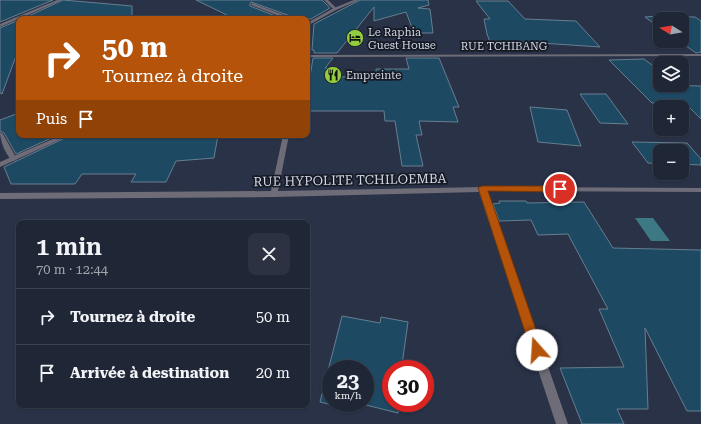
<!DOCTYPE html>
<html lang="fr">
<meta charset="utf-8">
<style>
body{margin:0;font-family:"Roboto Serif",serif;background:#2c3241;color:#f1f3f6;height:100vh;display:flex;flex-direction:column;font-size:15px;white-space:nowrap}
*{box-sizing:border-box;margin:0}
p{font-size:13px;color:#a1a5ad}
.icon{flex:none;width:22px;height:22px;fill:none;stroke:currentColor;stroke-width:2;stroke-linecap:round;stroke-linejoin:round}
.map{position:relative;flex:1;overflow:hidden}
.side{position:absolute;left:16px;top:220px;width:294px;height:188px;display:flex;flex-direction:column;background:#1f2635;border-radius:8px;box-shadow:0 1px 3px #0004,0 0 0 1px #3c4350}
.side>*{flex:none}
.top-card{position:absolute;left:16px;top:16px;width:294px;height:122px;border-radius:8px;box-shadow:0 1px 3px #0004,0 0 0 1px #3c4350;background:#b45309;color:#fff;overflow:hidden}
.needle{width:26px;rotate:281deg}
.buttons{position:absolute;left:653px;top:12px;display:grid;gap:8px}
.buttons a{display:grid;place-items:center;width:36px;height:36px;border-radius:8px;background:#1f2635;box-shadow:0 1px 3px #0004,0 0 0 1px #3c4350;font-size:20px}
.speed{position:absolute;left:322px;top:360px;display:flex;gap:8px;font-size:20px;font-weight:700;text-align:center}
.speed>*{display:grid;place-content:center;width:52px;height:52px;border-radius:50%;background:#1f2635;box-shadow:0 1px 3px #0004,0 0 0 1px #3c4350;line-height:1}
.speed small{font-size:10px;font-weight:400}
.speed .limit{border:6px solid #d22;background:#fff;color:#111}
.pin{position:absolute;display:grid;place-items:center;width:34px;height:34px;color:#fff;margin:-17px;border:2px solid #fff;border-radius:50%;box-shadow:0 1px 4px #0007}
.me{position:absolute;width:44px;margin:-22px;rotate:341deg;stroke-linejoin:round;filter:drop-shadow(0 0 3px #0008)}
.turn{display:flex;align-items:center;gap:14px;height:84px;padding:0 20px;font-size:18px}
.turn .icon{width:52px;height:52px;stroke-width:2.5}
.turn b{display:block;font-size:28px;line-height:34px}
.then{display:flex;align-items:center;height:38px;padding:0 20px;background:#0003;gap:8px;font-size:15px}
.round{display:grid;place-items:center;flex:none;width:42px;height:42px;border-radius:8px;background:#2c3241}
.overview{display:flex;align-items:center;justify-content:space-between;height:68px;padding:0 20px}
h1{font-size:24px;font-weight:600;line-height:30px}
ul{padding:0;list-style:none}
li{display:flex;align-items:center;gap:12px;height:56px;padding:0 20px;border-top:1px solid #3c4350}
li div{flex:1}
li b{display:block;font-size:15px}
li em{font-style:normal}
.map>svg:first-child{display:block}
.water{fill:#3d7985}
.building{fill:#1e4963;stroke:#667f90}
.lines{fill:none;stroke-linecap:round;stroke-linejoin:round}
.minor{fill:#6e6c77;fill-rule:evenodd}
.tertiary{fill:#6e6c77;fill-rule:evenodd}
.route{fill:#b45309;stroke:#753606}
.labels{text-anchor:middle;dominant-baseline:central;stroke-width:3.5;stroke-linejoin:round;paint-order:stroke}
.far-poi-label{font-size:11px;fill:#d1d8e5;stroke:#161a24;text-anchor:start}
.far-street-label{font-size:11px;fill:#d1d8e5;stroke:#161a24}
.street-label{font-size:13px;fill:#d1d8e5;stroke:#161a24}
</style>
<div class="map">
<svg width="701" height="424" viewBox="0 0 701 424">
<rect width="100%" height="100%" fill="#293247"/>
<!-- water -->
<polygon class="water" points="635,218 653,218 670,241 651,241"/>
<!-- building -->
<g class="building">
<polygon points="0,0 53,0 0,22"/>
<polygon points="63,0 132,6 132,19 22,19"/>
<polygon points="196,0 322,0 330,8 311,19 294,19 293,17 251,2 250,4 250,6 283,19 235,19"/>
<polygon points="360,0 428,0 429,5 418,8 430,9 433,33 414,33 406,12 374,21 374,7 337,53 314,53 314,50 312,50 314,24"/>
<polygon points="476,1 508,1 525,19 576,21 600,47 526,42 527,44 490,42 487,34 484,19 490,19"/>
<polygon points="659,16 695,17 701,21 701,52 696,53 679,41 682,41 682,19 660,19 660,28 645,17"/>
<polygon points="19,20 19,48 2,94 0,93 0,28"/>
<polygon points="313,58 333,58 325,68 338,69 338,77 376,77 376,69 409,69 406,58 439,58 459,107 453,107 458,122 419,121 422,135 416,135 423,166 402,166 395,121 385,121 384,111 307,111 307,96"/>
<polygon points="644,59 660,71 660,85 701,86 701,119 685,103 652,103 609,60"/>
<polygon points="580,94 606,94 628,124 600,123"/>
<polygon points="530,107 567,110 581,146 538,142"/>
<polygon points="19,113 19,135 58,135 16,154 4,133 0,131 0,120"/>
<polygon points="71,135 218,135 214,158 176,161 166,182 131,182 136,174 82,174 75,184 11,184 4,167"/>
<polygon points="632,142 687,143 701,159 701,165 682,164 682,151 660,151 660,164 648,163"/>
<polygon points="499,201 526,201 527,203 584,202 613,248 701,250 701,411 687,411 645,328 648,409 617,409 624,424 582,424 560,368 624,367 599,309 608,309 568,234 538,235 531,220 499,221 493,204 500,203"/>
<polygon points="342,316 380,323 381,317 408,322 402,365 405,365 405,369 391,369 391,403 400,403 398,413 358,403 365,403 365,369 331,369 331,403 350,403 348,409 320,402"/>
</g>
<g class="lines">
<!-- minor -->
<g class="minor">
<polygon points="57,0 62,0 0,27 0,24"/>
<polygon points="324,0 328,0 336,8 336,10 334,10"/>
<polygon points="252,3 292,18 293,19 287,19 251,5"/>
<polygon points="701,54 701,56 307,57 307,55"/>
<path d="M0,132L3,134L17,159L16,160L14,161C6,158 0,140 0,132Z"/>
<polygon points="283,135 289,135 278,191 482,187 701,188 701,192 487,191 568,424 556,424 479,192 274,197 0,199 0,193 271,191"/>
</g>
<!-- tertiary -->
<g class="tertiary">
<polygon points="354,0 359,0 336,10 307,26 307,23 334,8"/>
<polygon points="62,135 70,135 0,167 0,162"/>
</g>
</g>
<!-- route -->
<polygon class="route" points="482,186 560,186 565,189 560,192 488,191 543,350 541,354 537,356 533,354 531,350 478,188"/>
<!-- icons -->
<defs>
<symbol id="hotel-disc" viewBox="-11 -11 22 22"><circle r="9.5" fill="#91cd3f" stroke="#161a24"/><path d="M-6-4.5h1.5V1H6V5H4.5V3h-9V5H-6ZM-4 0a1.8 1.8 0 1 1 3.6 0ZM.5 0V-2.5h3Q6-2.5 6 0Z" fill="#111"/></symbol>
<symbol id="restaurant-disc" viewBox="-11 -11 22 22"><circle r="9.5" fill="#91cd3f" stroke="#161a24"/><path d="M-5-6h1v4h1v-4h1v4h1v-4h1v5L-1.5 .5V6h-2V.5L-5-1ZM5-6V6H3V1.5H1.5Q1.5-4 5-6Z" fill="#111"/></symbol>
</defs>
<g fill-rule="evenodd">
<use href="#hotel-disc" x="345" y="28" width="20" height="20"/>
<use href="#restaurant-disc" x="323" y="65" width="20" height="20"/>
</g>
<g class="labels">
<!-- far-poi labels -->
<g class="far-poi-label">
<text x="368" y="32">Le Raphia<tspan x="368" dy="13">Guest House</tspan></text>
<text x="346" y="75">Empreinte</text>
</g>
<!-- far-street labels -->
<g class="far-street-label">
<text x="504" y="46">RUE TCHIBANG</text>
</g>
<!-- street labels -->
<g class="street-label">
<text transform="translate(350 180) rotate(-1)">RUE HYPOLITE TCHILOEMBA</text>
</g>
</g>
</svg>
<div class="buttons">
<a><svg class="needle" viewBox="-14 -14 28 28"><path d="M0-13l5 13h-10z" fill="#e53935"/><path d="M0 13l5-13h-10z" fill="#a1a5ad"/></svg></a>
<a><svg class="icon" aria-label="layers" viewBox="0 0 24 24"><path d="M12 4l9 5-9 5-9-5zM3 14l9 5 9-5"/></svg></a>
<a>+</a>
<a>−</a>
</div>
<div class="speed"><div>23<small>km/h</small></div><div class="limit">30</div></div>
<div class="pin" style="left:560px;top:189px;background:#d93025"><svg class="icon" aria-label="arrive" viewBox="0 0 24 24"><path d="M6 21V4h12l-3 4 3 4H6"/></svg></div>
<svg class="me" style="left:537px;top:350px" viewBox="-20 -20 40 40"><circle r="19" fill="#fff"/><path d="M0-13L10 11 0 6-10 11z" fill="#b45309"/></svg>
<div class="top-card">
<div class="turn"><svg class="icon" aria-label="right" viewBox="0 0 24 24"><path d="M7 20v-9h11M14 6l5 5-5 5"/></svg><div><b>50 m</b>Tournez à droite</div></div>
<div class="then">Puis<svg class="icon" aria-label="arrive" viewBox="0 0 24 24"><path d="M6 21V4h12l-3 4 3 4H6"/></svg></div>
</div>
<section class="side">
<div class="overview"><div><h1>1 min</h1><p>70 m · 12:44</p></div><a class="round"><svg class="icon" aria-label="close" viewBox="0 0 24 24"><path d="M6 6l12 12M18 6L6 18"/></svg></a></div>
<ul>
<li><svg class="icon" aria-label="right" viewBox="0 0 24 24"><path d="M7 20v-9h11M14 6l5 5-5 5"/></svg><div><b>Tournez à droite</b></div><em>50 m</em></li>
<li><svg class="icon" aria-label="arrive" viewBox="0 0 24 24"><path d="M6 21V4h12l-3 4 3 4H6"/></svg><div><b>Arrivée à destination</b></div><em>20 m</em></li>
</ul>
</section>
</div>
